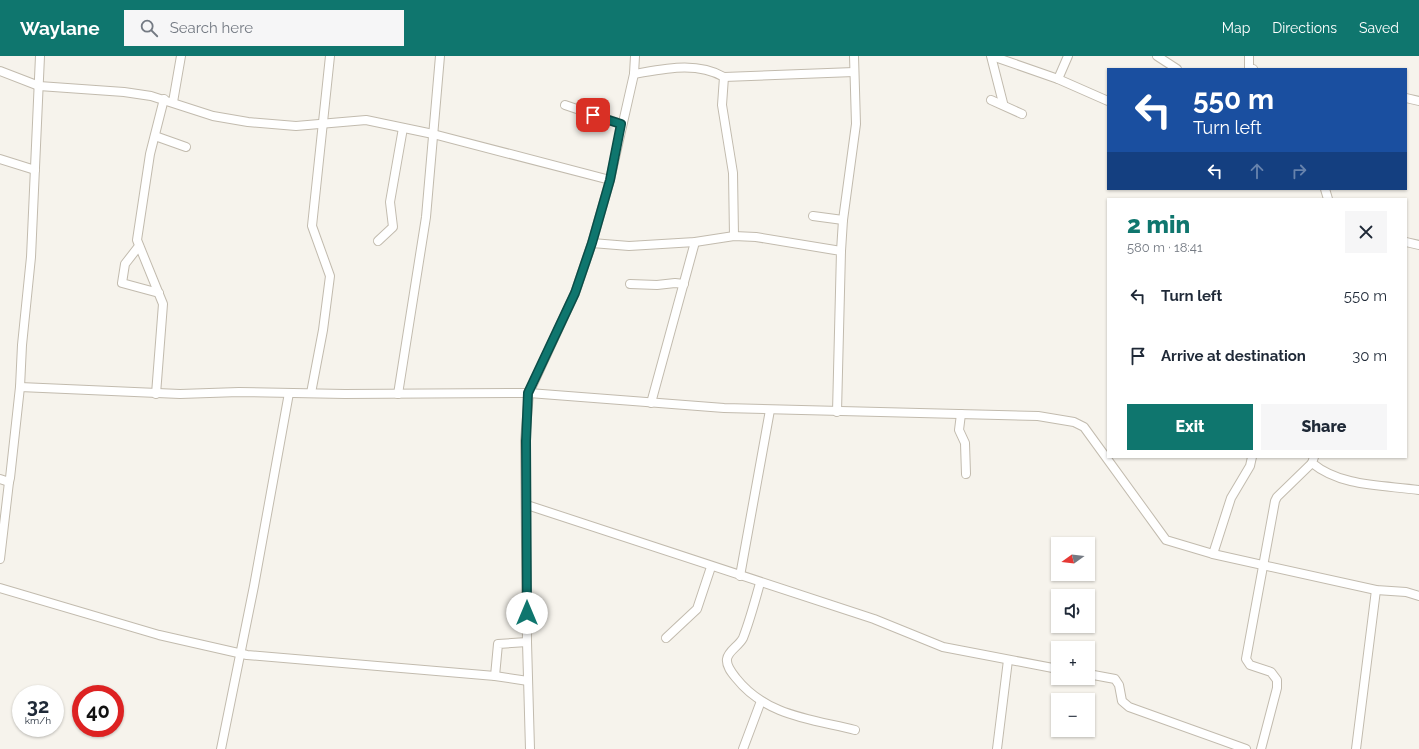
<!DOCTYPE html>
<meta charset="utf-8">
<style>
body{margin:0;font-family:Raleway,sans-serif;background:#f6f6f7;color:#1f2937;height:100vh;display:flex;flex-direction:column;font-size:15px;white-space:nowrap}
*{box-sizing:border-box;margin:0}
p{font-size:13px;color:#747a83}
.icon{flex:none;width:22px;height:22px;fill:none;stroke:currentColor;stroke-width:2;stroke-linecap:round;stroke-linejoin:round}
.map{position:relative;flex:1;overflow:hidden}
.drawer{position:absolute;left:1107px;top:142px;width:300px;height:260px;display:flex;flex-direction:column;background:#fff;border-radius:0px;box-shadow:0 1px 3px #0004}
.drawer>*{flex:none}
.banner{position:absolute;left:1107px;top:12px;width:300px;height:122px;border-radius:0px;box-shadow:0 1px 3px #0004;background:#1a4fa0;color:#fff;overflow:hidden}
.needle{width:26px;rotate:255deg}
.controls{position:absolute;left:1051px;top:481px;display:grid;gap:8px}
.controls a{display:grid;place-items:center;width:44px;height:44px;border-radius:0px;background:#fff;box-shadow:0 1px 3px #0004;font-size:20px}
.speed{position:absolute;left:12px;top:629px;display:flex;gap:8px;font-size:20px;font-weight:700;text-align:center}
.speed>*{display:grid;place-content:center;width:52px;height:52px;border-radius:50%;background:#fff;box-shadow:0 1px 3px #0004;line-height:1}
.speed small{font-size:10px;font-weight:400}
.speed .limit{border:6px solid #d22;background:#fff;color:#111}
.pin{position:absolute;display:grid;place-items:center;width:34px;height:34px;color:#fff;margin:-17px;border-radius:8px;box-shadow:0 2px 6px #0006}
.me{position:absolute;width:44px;margin:-22px;rotate:0deg;stroke-linejoin:round;filter:drop-shadow(0 0 3px #0008)}
.turn{display:flex;align-items:center;gap:14px;height:84px;padding:0 20px;font-size:18px}
.turn .icon{width:52px;height:52px;stroke-width:2.5}
.turn b{display:block;font-size:28px;line-height:34px}
.lanes{display:flex;align-items:center;height:38px;padding:0 20px;background:#0003;justify-content:center;gap:20px;direction:ltr}
.lanes .off{opacity:.35}
.round{display:grid;place-items:center;flex:none;width:42px;height:42px;border-radius:0px;background:#f6f6f7}
.head{display:flex;align-items:center;justify-content:space-between;height:68px;padding:0 20px}
h1{font-size:24px;font-weight:800;line-height:30px;color:#0f766e}
.action{display:flex;gap:8px;margin-top:auto;padding:8px 20px}
.action a{flex:1;height:46px;border-radius:0px;background:#0f766e;color:#fff;font-size:16px;font-weight:800;line-height:46px;text-align:center}
.action a+a{background:#f6f6f7;color:#1f2937}
ul{padding:0;list-style:none}
li{display:flex;align-items:center;gap:12px;height:60px;padding:0 20px}
li div{flex:1}
li b{display:block;font-size:15px}
li em{font-style:normal}
header{display:flex;align-items:center;gap:24px;box-sizing:border-box;height:56px;padding:0 20px;background:#0f766e;color:#fff}
header strong{font-size:19px}
nav{display:flex;gap:22px;margin-inline-start:auto;font-size:14px}
.search{width:280px;height:36px;background:#f6f6f7;display:flex;align-items:center;gap:10px;box-sizing:border-box;padding:0 14px;border-radius:0px;color:#747a83;font-size:15px}
.map>svg:first-child{display:block}
.lines{fill:none;stroke-linecap:round;stroke-linejoin:round}
.minor-casing{stroke:#c2bbae;stroke-width:10}
.minor{stroke:#fff;stroke-width:8}
.route-casing{stroke:#0a4d48;stroke-width:10}
.route{stroke:#0f766e;stroke-width:7}
</style>
<header>
<strong>Waylane</strong>
<div class="search"><svg class="icon" aria-label="search" viewBox="0 0 24 24"><circle cx="10" cy="10" r="6"/><path d="M15 15l6 6"/></svg>Search here</div>
<nav><a>Map</a><a>Directions</a><a>Saved</a></nav>
</header>
<div class="map">
<svg width="1419" height="693" viewBox="0 0 1419 693">
<rect width="100%" height="100%" fill="#f6f3ec"/>
<g class="lines">
<defs>
<g id="minor">
<polyline points="991,0 1003,47"/>
<polyline points="992,0 1058,23 1108,45"/>
<polyline points="1157,0 1177,13"/>
<polyline points="1249,0 1249,12 1253,13"/>
<polyline points="0,15 39,30 124,36 151,40 213,60 248,66 296,70 366,64 433,78 610,124"/>
<path d="M634,18C664,13 696,5 724,21L854,16"/>
<polyline points="724,21 722,49 733,117 734,180"/>
<polyline points="1058,23 1068,0"/>
<polyline points="1406,42 1419,45"/>
<polyline points="991,44 1022,58"/>
<polyline points="173,46 181,0"/>
<polyline points="565,49 621,68"/>
<polyline points="155,80 186,91"/>
<polyline points="0,103 35,114"/>
<polyline points="1325,133 1328,143"/>
<polyline points="813,160 843,164"/>
<polyline points="378,185 393,171 390,146 403,72"/>
<polyline points="1406,186 1419,189"/>
<polyline points="592,187 629,190 695,186 734,180 756,181 841,195 837,356"/>
<polyline points="139,190 125,208 122,227 159,237"/>
<polyline points="841,195 843,164 856,68 854,0"/>
<polyline points="630,228 657,229 675,227 684,228"/>
<polyline points="20,331 22,289 31,201 40,0"/>
<polyline points="311,337 323,274 330,220 312,170 330,0"/>
<polyline points="156,338 163,248 137,184 150,98 164,43"/>
<polyline points="398,338 426,161 440,0"/>
<polyline points="651,347 695,186"/>
<polyline points="961,358 959,374 965,387 966,418"/>
<path d="M1314,401L1312,407C1341,431 1383,429 1419,434"/>
<polyline points="0,423 9,426 10,422 20,331 180,338 239,336 345,338 529,337 724,352 1038,360 1074,366 1084,371 1166,484 1213,498 1376,534 1406,536 1419,540"/>
<polyline points="527,449 874,563 943,591 1058,613"/>
<polyline points="1213,498 1231,442 1250,410 1252,401"/>
<polyline points="0,503 9,426"/>
<polyline points="740,520 770,354"/>
<path d="M760,527C755,545 750,564 743,582C739,590 728,595 727,603C726,610 732,617 736,622C766,660 811,663 855,674"/>
<polyline points="0,532 159,579 247,599 495,620 528,625"/>
<polyline points="666,582 697,553 711,511"/>
<polyline points="1088,618 1115,623 1119,629 1122,645 1129,651 1246,693"/>
<polyline points="495,620 498,588 527,586"/>
<polyline points="221,693 254,530 289,337"/>
<polyline points="530,693 527,586 525,385 529,337 575,237 592,187 610,124 634,18 635,0"/>
<polyline points="743,693 761,645"/>
<polyline points="997,693 1008,604"/>
<polyline points="1261,693 1277,632 1277,624 1271,616 1250,609 1246,603 1275,445 1277,441 1312,407"/>
<polyline points="1356,693 1376,534"/>
</g>
</defs>
<!-- minor casing -->
<use href="#minor" class="minor-casing"/>
<!-- minor -->
<use href="#minor" class="minor"/>
</g>
<g class="lines">
<defs>
<polyline id="route" points="527,557 526,385 528,337 575,237 592,187 610,124 621,68 593,59"/>
</defs>
<!-- route casing -->
<use href="#route" class="route-casing"/>
<!-- route -->
<use href="#route" class="route"/>
</g>
</svg>
<div class="controls">
<a><svg class="needle" viewBox="-14 -14 28 28"><path d="M0-13l5 13h-10z" fill="#e53935"/><path d="M0 13l5-13h-10z" fill="#747a83"/></svg></a>
<a><svg class="icon" aria-label="sound" viewBox="0 0 24 24"><path d="M4 9h4l5-4v14l-5-4H4zM17 9q2 3 0 6"/></svg></a>
<a>+</a>
<a>−</a>
</div>
<div class="speed"><div>32<small>km/h</small></div><div class="limit">40</div></div>
<div class="pin" style="left:593px;top:59px;background:#d93025"><svg class="icon" aria-label="arrive" viewBox="0 0 24 24"><path d="M6 21V4h12l-3 4 3 4H6"/></svg></div>
<svg class="me" style="left:527px;top:557px" viewBox="-20 -20 40 40"><circle r="19" fill="#fff"/><path d="M0-13L10 11 0 6-10 11z" fill="#0f766e"/></svg>
<div class="banner">
<div class="turn"><svg class="icon" aria-label="left" viewBox="0 0 24 24"><path d="M17 20v-9H6M10 6l-5 5 5 5"/></svg><div><b>550 m</b>Turn left</div></div>
<div class="lanes"><svg class="icon" aria-label="left" viewBox="0 0 24 24"><path d="M17 20v-9H6M10 6l-5 5 5 5"/></svg><svg class="icon off" aria-label="ahead" viewBox="0 0 24 24"><path d="M12 20V5M6 11l6-6 6 6"/></svg><svg class="icon off" aria-label="right" viewBox="0 0 24 24"><path d="M7 20v-9h11M14 6l5 5-5 5"/></svg></div>
</div>
<section class="drawer">
<div class="head"><div><h1>2 min</h1><p>580 m · 18:41</p></div><a class="round"><svg class="icon" aria-label="close" viewBox="0 0 24 24"><path d="M6 6l12 12M18 6L6 18"/></svg></a></div>
<ul>
<li><svg class="icon" aria-label="left" viewBox="0 0 24 24"><path d="M17 20v-9H6M10 6l-5 5 5 5"/></svg><div><b>Turn left</b></div><em>550 m</em></li>
<li><svg class="icon" aria-label="arrive" viewBox="0 0 24 24"><path d="M6 21V4h12l-3 4 3 4H6"/></svg><div><b>Arrive at destination</b></div><em>30 m</em></li>
</ul>
<div class="action"><a>Exit</a><a>Share</a></div>
</section>
</div>
